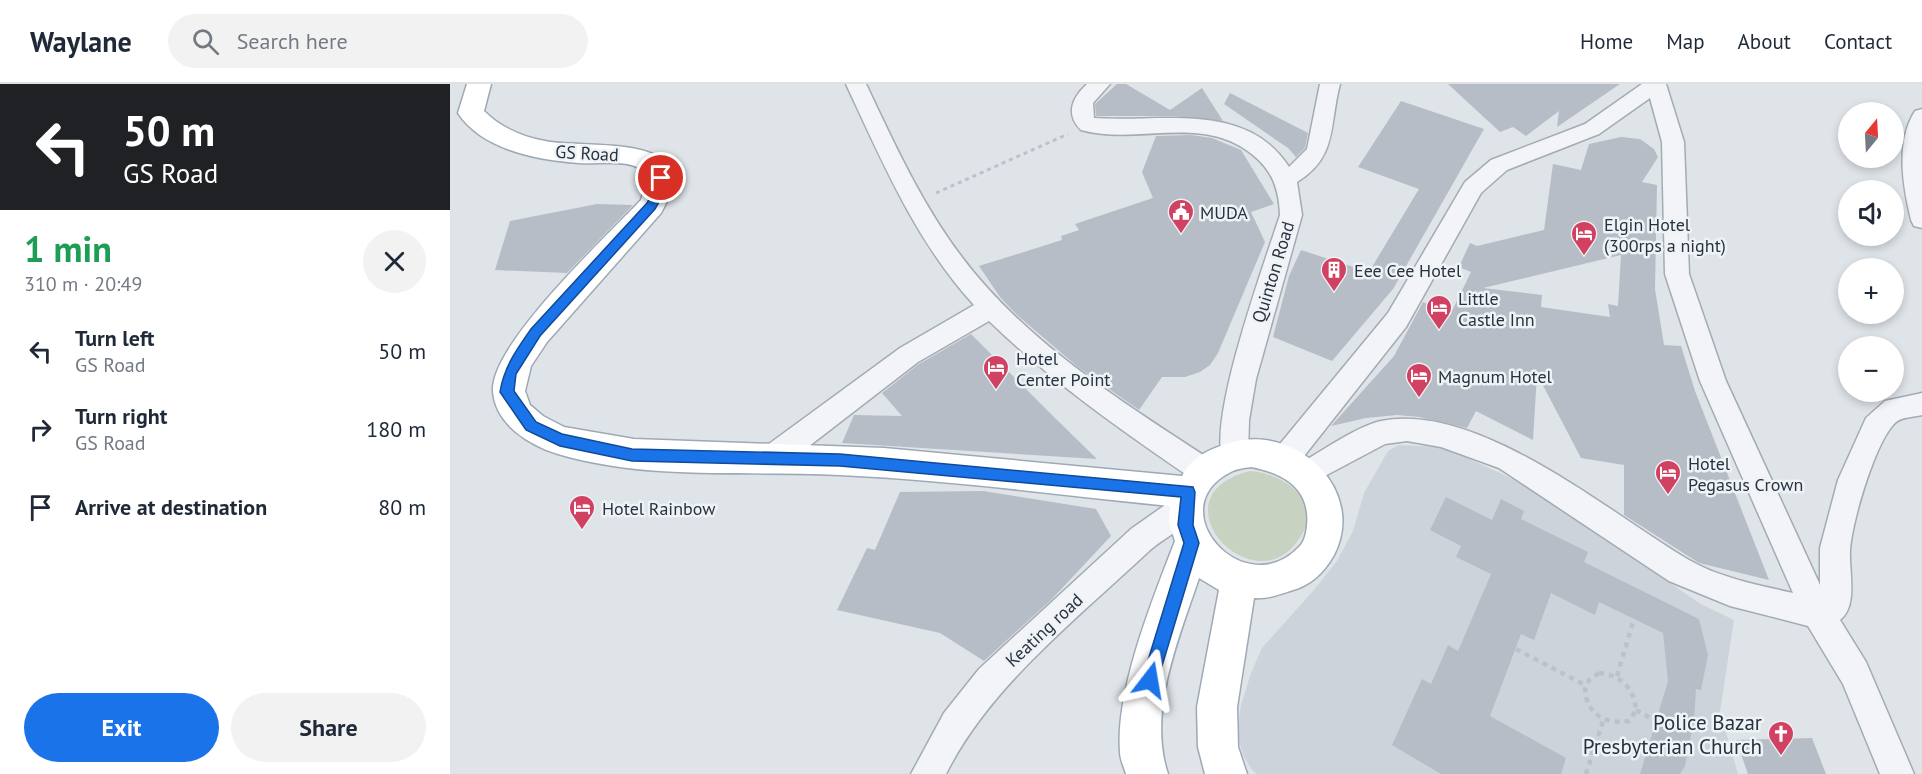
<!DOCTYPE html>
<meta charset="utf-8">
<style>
body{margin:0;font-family:"PT Sans",sans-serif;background:#f2f2f3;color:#1f2937;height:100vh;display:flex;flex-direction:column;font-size:22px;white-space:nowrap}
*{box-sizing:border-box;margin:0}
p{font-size:20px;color:#747a83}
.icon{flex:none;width:33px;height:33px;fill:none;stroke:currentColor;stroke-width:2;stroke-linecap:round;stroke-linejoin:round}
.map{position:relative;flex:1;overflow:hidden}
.details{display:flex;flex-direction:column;background:#fff;width:450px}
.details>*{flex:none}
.hud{background:#202124;color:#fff;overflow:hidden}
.needle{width:39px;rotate:18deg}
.fabs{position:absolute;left:1388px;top:18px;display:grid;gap:12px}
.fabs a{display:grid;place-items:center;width:66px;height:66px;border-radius:50%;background:#fff;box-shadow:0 3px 9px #0003;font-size:30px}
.pin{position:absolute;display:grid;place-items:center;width:51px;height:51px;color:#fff;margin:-26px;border:3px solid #fff;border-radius:50%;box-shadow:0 2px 6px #0007}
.me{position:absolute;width:66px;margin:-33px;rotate:14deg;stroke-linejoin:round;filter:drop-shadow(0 0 4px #0008)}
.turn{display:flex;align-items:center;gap:21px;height:126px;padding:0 24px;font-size:27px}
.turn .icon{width:78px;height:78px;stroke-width:2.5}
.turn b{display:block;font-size:42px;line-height:51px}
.round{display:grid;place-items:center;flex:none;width:63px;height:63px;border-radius:32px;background:#f2f2f3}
.overview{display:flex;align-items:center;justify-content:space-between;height:102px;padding:0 24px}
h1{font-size:36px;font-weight:700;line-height:45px;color:#1e9e55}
.primary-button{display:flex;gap:12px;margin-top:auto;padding:12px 24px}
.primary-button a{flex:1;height:69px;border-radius:36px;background:#1a73e8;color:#fff;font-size:24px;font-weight:700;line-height:69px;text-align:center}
.primary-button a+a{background:#f2f2f3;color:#1f2937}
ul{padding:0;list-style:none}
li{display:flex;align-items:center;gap:18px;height:78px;padding:0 24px}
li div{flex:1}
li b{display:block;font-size:22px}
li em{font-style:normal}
header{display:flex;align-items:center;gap:36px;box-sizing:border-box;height:84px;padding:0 30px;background:#fff;border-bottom:2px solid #e0e1e3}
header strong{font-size:28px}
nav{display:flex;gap:33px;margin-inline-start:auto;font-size:21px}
.search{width:420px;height:54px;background:#f2f2f3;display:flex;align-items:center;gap:15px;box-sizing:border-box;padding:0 21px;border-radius:33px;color:#747a83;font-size:22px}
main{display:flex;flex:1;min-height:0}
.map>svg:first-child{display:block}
.built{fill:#cdd3db}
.green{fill:#c7d3c0}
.building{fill:#b6bdc6;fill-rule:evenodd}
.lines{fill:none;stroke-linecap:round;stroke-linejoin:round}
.minor-casing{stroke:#a4abb3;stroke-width:3}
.major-casing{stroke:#9ea9b5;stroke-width:3}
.path-far1{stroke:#bdc2c8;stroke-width:3;stroke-dasharray:4 4;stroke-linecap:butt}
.path{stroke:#bdc2c8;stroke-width:4.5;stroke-dasharray:5 5;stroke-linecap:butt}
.minor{fill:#f2f4f7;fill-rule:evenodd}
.major{fill:#fff;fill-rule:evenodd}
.route{fill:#1a73e8;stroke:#114b97;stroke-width:1.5}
.labels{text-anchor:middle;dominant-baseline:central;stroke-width:5;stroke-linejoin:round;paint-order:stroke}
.street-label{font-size:18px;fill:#283341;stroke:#eff3f6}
.poi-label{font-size:18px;fill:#283341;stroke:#eff3f6;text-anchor:start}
.near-poi-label{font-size:21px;fill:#283341;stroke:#eff3f6;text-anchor:end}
</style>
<header>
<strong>Waylane</strong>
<div class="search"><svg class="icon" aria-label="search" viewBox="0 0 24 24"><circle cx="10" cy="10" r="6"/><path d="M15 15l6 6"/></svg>Search here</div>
<nav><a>Home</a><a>Map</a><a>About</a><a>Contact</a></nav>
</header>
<main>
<section class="details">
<div class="hud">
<div class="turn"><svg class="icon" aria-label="left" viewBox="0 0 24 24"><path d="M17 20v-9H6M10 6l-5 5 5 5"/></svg><div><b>50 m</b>GS Road</div></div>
</div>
<div class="overview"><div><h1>1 min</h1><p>310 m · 20:49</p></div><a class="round"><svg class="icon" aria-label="close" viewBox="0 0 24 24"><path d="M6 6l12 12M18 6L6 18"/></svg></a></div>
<ul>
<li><svg class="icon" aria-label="left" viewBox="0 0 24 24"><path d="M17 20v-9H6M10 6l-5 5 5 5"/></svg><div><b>Turn left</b><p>GS Road</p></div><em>50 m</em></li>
<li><svg class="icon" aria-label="right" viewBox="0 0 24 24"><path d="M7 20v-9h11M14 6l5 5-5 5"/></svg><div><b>Turn right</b><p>GS Road</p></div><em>180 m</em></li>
<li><svg class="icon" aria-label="arrive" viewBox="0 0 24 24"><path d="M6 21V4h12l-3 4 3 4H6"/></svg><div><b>Arrive at destination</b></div><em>80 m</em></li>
</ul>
<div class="primary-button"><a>Exit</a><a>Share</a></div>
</section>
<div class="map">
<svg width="1472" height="690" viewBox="0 0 1472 690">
<rect width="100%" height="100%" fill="#dfe4e9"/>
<!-- built -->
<polygon class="built" points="949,361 987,363 1013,372 1069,398 1129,435 1249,519 1284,536 1270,628 1288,690 807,690 802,686 793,671 787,650 791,621 801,589 812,564 863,507 887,477 903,447 914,409 938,367"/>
<!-- green -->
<path class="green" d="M800,387C832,389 874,416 851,452C806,527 699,412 800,387Z"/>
<!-- building -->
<g class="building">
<polygon points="667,0 676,0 720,26 752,4 773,37 723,32 646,32 645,20"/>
<polygon points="998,0 1170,0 1107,43 1109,27 1076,52 1063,43 1050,48"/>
<polygon points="780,9 858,49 855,64 846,73 838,64 774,20"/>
<polygon points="951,17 1034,45 943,205 882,277 823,253 839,192 851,166 919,188 969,105 908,83"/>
<polygon points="741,51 762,54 791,66 824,120 801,128 815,158 768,269 760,281 750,288 735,293 712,293 689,326 629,284 567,231 550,213 529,182 612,156 611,152 629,146 625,140 703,114 692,88 706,52"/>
<path d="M1171,53L1190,55L1204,65L1208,73L1192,98L1207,101L1205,205L1214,261L1231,262L1245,307L1319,496L1249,479L1174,431V381L1131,374L1087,290L1083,356L1026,327L1017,344L969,333L947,331L916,334L881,342L944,272L973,218L1001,229L1021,188L1009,183L1020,159L1027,162L1094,146L1103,80L1131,86L1139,60ZM1171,171L1168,222L1158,220L1160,233L1091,223L1092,211L1033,204Z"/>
<polygon points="147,120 183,121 117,189 45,186 60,137"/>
<polygon points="521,250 604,333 647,375 392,359 404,331 452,332 432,309 469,280"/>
<polygon points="533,407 646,425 661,452 601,516 534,577 490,549 387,526 417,464 425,466 450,408"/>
<polygon points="996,413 1042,436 1051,415 1074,427 1071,435 1138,468 1134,478 1249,535 1258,571 1251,606 1246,605 1244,637 1235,682 1230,690 1190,690 1218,597 1213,549 1149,518 1145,531 1101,509 1084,556 1071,550 1040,632 1116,674 1111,690 991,690 942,661 972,595 981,600 998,561 1008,567 1041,490 1006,473 1011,462 980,446"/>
<polygon points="1362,654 1376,690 1298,690 1286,656"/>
</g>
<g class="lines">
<defs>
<g id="minor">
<path d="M396,0H416C444,59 471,119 511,172C576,259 674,319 764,378L768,387L764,396L754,399L744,396C672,347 601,297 539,237L468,278L332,383L322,386L312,383L308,374L312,365L450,264L524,221C466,158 432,77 396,0Z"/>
<path d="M637,0H660L643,19L644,34C710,39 796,16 839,83L857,65L870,0H890C879,41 888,73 847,98L852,131L806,295L799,336L798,371L794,380L784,383L774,380C755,340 815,178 830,131C829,106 823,87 803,71C752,29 688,62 631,46C615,30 622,14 637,0Z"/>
<path d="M1192,0H1216L1234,58L1239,190L1276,297L1370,501V464L1388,396L1416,334L1435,317L1472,309V331C1464,333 1452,333 1446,338C1426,355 1401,440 1400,467C1399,488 1408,522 1390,536L1416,578L1464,690H1430L1393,600L1358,542L1280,522L1219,497L1049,384L991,363L957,357L935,360L856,402L846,399L842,390L846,383L835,387L825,384L821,375L825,366L938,229L1015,98L1041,76L1135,40ZM1200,14L1212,58L1215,190L1250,297L1343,509C1308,501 1270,494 1239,476C1159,429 1028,317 931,337C905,343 871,368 847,381L956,243L1031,109L1057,86L1149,50Z"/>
<path d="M1472,25V144L1464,142L1461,136C1453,103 1445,58 1465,27Z"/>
<path d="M735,410L745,414L749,423C740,443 714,453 698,468C628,534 539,603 496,690H461L494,629L529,585L681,445L725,414Z"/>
</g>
<path id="major" d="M17,0H41L34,27C51,44 73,53 95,57C140,66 259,46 211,129L97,258L81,282L75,307L80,321L93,332L114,343L184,355L434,364L732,392C742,372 762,364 783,358C847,341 917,406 884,471C874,489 860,502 840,507C828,511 817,515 804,514L787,623L788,663L797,690H755L748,663L747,623L769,506L749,494C729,554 697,628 718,690H676C674,683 670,675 670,668C665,607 703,514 725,457L719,439L720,422C610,411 500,396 390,391C296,386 199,397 108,370C79,361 45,340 43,307C40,261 157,152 191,116L195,103L196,90C183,73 148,81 129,79C88,76 32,66 8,29ZM801,383C833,389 861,404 857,442C856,449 855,457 849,463C794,520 710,426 779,389C785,385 794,384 801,383Z"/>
</defs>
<!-- minor casing -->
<use href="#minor" class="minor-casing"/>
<!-- major casing -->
<use href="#major" class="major-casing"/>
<!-- path-far1 -->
<polyline class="path-far1" points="486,109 618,50"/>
<!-- path -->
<g class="path">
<polyline points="1066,565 1135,601"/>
<path d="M1149,589C1171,591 1184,604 1186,626L1179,637C1156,641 1136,630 1135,605L1139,596Z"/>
<polyline points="1167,592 1184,535"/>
<polyline points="1186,626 1206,637"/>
<polyline points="1136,690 1153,637"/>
</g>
<!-- minor -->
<use href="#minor" class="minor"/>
<!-- major -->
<use href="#major" class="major"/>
</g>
<!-- route -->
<path class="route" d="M211,90L216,94L215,107L205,125L90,252L66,290L64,307L86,338L112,350L182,365L390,370L743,403L745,408L743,441L749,459L706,602L700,604L695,602L692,596L734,459L728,441L731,413L390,382L182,377L110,362L76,346L50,308C54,283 67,265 81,245L197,119L204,107L205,94Z"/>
<!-- icons -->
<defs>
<symbol id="civic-pin" viewBox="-11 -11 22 30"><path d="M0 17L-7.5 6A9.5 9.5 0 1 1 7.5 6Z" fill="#d14162" stroke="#eff3f6"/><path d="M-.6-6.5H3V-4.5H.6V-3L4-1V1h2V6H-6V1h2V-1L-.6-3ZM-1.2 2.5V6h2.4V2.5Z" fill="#fff"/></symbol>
<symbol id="hotel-pin" viewBox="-11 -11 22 30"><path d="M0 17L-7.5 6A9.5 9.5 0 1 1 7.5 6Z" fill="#d14162" stroke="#eff3f6"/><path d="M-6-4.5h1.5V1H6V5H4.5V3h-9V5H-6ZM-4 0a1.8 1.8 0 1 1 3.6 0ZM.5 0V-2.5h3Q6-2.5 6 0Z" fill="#fff"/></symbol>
<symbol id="building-pin" viewBox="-11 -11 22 30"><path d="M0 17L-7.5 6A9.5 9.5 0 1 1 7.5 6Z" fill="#d14162" stroke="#eff3f6"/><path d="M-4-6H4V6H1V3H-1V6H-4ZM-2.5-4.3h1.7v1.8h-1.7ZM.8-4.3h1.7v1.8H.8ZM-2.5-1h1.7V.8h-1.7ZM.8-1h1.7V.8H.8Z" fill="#fff"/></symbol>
<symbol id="church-pin" viewBox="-11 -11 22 30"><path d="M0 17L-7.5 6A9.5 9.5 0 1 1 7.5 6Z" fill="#d14162" stroke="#eff3f6"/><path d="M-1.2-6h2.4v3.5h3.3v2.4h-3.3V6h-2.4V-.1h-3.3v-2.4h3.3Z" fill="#fff"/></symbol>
</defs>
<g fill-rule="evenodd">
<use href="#civic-pin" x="716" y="113" width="30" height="40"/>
<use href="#hotel-pin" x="1119" y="135" width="30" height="40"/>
<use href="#building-pin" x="869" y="171" width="30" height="40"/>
<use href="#hotel-pin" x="974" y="209" width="30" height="40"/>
<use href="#hotel-pin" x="531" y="269" width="30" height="40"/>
<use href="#hotel-pin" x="954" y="277" width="30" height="40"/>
<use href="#hotel-pin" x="1203" y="374" width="30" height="40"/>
<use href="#hotel-pin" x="117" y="409" width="30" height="40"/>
<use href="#church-pin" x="1316" y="635" width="30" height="40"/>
</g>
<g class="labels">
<!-- street labels -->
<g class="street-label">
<text transform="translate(137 69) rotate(3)">GS Road</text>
<text transform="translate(823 188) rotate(-73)">Quinton Road</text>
<text transform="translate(594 546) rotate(-43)">Keating road</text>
</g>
<!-- poi labels -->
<g class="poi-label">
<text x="750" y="128">MUDA</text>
<text x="1154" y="140">Elgin Hotel<tspan x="1154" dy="21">(300rps a night)</tspan></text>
<text x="904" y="186">Eee Cee Hotel</text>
<text x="1008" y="214">Little<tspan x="1008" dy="21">Castle Inn</tspan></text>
<text x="566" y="274">Hotel<tspan x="566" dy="21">Center Point</tspan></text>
<text x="988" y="292">Magnum Hotel</text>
<text x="1238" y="379">Hotel<tspan x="1238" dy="21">Pegasus Crown</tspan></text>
<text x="152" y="424">Hotel Rainbow</text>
</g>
<!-- near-poi labels -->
<g class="near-poi-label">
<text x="1312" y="638">Police Bazar<tspan x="1312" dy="24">Presbyterian Church</tspan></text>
</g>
</g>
</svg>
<div class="fabs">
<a><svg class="needle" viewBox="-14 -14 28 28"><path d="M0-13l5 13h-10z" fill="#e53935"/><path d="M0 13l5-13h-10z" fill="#747a83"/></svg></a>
<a><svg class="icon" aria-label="sound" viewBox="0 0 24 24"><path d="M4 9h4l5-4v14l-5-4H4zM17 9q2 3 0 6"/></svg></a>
<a>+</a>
<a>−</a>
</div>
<div class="pin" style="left:211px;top:94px;background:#d93025"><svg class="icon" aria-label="arrive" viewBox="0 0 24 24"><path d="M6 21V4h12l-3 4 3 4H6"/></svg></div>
<svg class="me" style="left:700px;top:596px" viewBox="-20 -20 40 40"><path d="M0-17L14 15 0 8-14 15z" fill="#1a73e8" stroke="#fff" stroke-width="4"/></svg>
</div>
</main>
